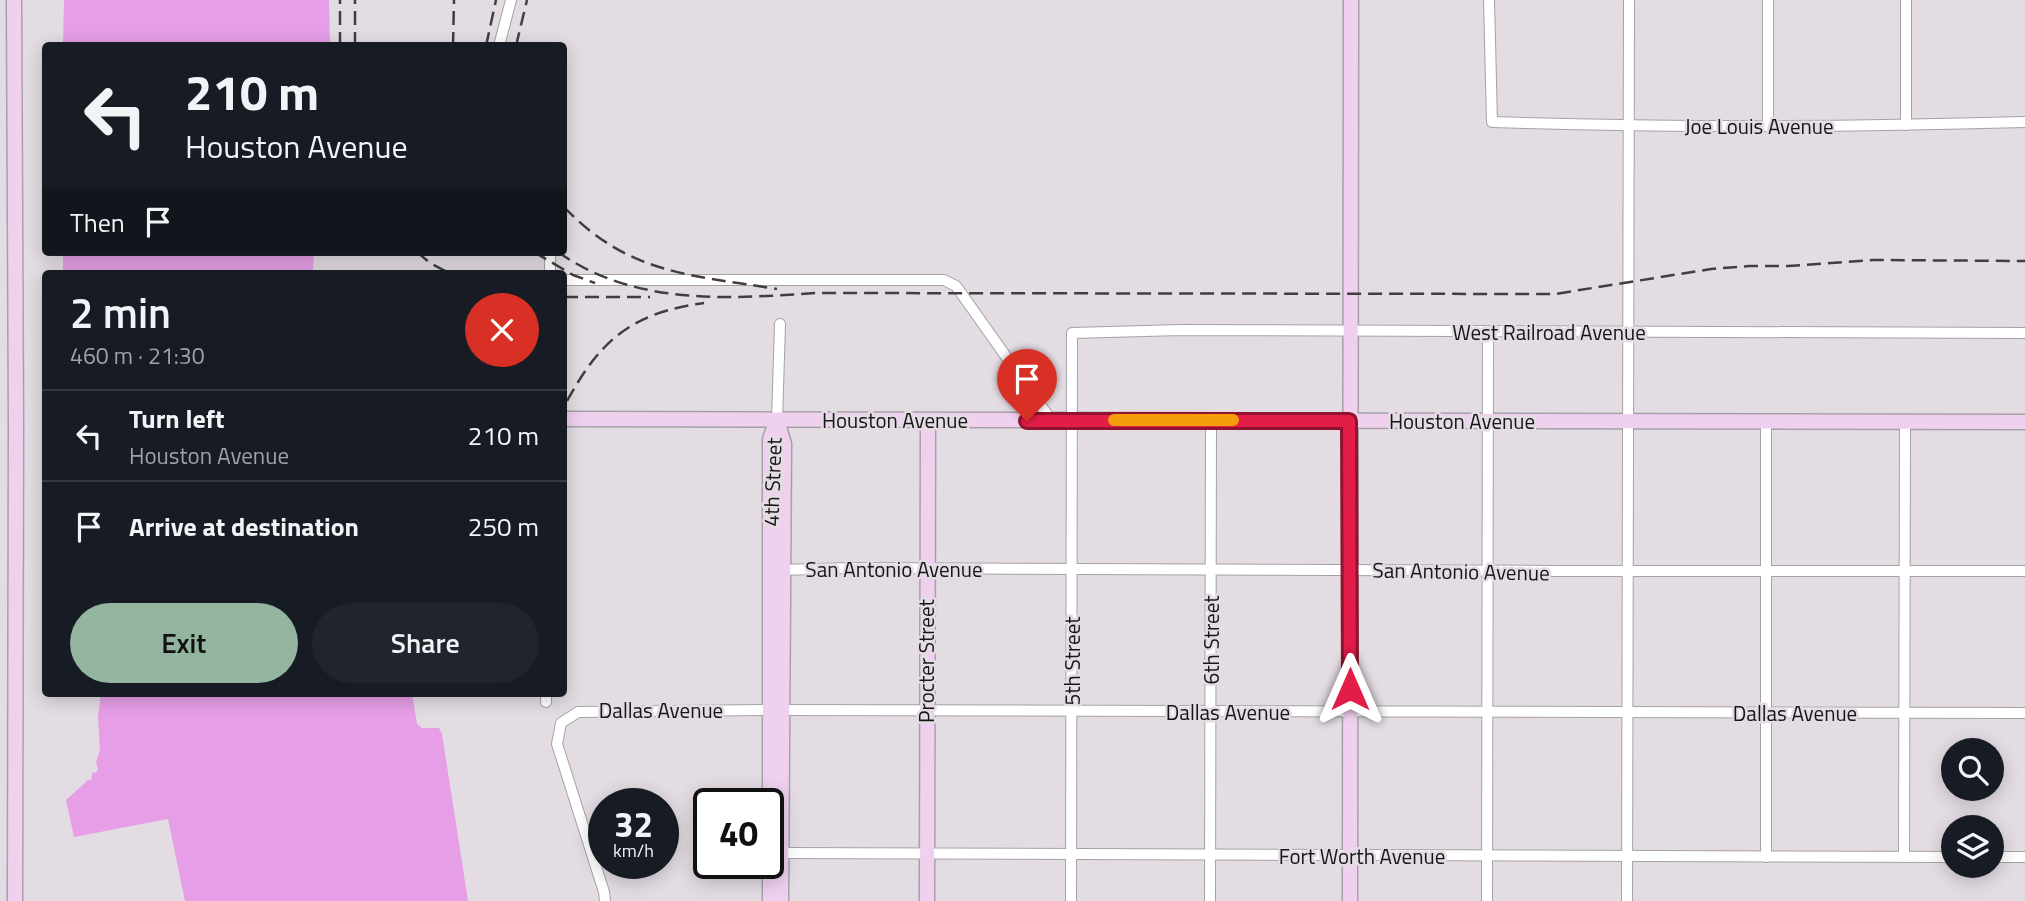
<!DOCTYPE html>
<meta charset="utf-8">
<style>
body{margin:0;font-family:"Titillium Web",sans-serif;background:#20242c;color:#f1f3f6;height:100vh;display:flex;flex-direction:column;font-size:26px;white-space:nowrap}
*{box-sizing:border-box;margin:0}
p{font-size:23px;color:#9ea1a6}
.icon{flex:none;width:38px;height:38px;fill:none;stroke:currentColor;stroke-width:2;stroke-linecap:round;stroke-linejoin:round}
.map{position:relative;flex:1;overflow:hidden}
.details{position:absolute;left:42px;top:270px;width:525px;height:427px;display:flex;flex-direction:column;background:#171b24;border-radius:7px;box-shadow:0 4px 18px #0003}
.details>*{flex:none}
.guide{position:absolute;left:42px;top:42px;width:525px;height:214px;border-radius:7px;box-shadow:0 4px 18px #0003;background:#171b24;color:#f1f3f6;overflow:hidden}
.fabs{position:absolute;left:1941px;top:738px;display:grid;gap:14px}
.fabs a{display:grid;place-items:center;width:63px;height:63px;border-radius:50%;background:#171b24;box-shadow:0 4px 18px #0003;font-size:35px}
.speed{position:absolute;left:588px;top:788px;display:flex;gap:14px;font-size:35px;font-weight:700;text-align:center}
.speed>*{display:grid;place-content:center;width:91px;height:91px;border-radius:50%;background:#171b24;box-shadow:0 4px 18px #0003;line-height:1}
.speed small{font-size:18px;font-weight:400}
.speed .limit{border:4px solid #111;border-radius:10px;background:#fff;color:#111}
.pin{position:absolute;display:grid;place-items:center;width:60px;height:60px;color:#fff;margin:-72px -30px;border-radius:50% 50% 50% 0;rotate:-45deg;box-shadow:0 0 7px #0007}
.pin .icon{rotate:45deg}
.me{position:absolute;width:77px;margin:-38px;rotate:0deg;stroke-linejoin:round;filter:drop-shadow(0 0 5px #0008)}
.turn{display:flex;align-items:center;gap:24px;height:147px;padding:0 28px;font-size:32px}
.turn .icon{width:91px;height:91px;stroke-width:2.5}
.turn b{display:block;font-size:49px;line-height:60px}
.then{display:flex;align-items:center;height:66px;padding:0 28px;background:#0003;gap:14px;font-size:26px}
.round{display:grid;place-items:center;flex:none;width:74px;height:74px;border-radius:37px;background:#20242c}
.head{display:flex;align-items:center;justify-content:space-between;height:119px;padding:0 28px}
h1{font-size:42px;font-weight:600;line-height:52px}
.button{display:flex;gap:14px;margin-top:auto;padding:14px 28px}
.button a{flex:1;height:80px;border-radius:42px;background:#93b49f;color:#111;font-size:28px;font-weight:600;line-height:80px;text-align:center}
.button a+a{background:#20242c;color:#f1f3f6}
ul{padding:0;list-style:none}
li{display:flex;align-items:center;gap:21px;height:91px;padding:0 28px;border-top:2px solid #363941}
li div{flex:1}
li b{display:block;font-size:26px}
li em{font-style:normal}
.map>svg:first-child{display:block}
.water{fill:#e69ee6}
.pier{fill:#e3dce3}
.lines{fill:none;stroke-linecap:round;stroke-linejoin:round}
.street-casing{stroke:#a7a1a7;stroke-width:12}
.secondary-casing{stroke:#a7a1a7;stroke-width:17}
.street{stroke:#fff;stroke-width:10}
.secondary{stroke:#efd1ef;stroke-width:14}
.rail{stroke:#413e41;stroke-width:2.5;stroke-dasharray:14 7;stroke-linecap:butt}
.route-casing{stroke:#92132f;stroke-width:18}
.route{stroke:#e11d48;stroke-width:12}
.slow{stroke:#f59e0b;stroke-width:12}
.labels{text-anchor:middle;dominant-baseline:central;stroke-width:5;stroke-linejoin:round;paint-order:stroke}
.street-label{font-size:21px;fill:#171517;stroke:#e3dce3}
</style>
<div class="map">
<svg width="2025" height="901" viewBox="0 0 2025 901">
<rect width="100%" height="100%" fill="#e3dce3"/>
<!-- water -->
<g class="water">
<polygon points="64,0 329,0 330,45 63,45"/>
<polygon points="63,252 314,252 313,273 63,273"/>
<polygon points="98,693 412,693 417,724 422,728 439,728 442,734 468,901 185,901 168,819 74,837 66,800 88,780 91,780 94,762"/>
</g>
<!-- pier -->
<polygon class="pier" points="94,693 101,693 98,717 100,750 96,762 98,770 95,773 90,771 93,764 92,702"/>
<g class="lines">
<defs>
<g id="street">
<path d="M1489,0L1492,122C1670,128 1848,127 2025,122"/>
<polyline points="1768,0 1768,125"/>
<polyline points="1906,0 1906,125"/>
<polyline points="499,46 511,0"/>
<polyline points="550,252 550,273"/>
<polyline points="564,280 944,280 956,286 961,293 1051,420"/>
<polyline points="777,420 780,324"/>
<polyline points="778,570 851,568 1559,571 2025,571"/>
<polyline points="546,693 546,702"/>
<polyline points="778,853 1953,857"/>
<polyline points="1766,857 1766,421"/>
<polyline points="1904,857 1905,422"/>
<polyline points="1992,857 2025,857"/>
<polyline points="605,901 604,892 557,744 561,723 578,712 770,710 2025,713"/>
<polyline points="1071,901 1072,333 1181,330 2025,333"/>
<polyline points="1210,901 1211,420"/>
<polyline points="1487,901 1488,332"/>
<polyline points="1627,901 1629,0"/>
</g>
<g id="secondary">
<polyline points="14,0 16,425 15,901"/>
<polyline points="564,419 2025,422"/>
<polyline points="777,420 784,444 781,901"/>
<polyline points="770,901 770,439 777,420"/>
<polyline points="927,901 928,421"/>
<polyline points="1350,901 1351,0"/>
</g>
</defs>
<!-- street casing -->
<use href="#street" class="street-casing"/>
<!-- secondary casing -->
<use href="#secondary" class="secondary-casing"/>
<!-- street -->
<use href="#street" class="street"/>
<!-- secondary -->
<use href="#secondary" class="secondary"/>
<!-- rail -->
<g class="rail">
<polyline points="340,46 340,0"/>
<polyline points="355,46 355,0"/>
<polyline points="453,46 454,0"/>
<polyline points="486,46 496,0"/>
<polyline points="516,46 527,0"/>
<path d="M564,207C628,274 690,275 777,289"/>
<polyline points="417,252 430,263 449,273"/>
<polyline points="534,252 573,275 595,283"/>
<path d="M558,252C635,306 727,299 815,293L1555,294L1711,269L1749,266H1788L1873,260L2025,261"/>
<polyline points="564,297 650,297"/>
<path d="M567,401C601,339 632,313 704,303"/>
</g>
</g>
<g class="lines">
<defs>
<polyline id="route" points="1027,421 1349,421 1350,689"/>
</defs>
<!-- route casing -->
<use href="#route" class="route-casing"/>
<!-- route -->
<use href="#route" class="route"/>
<!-- slow -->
<polyline class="slow" points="1114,420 1233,420"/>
</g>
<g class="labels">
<!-- street labels -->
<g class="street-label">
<text x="1759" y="126">Joe Louis Avenue</text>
<text x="1549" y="332">West Railroad Avenue</text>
<text x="895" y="420">Houston Avenue</text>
<text x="1462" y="421">Houston Avenue</text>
<text transform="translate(772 482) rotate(-88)">4th Street</text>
<text x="894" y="569">San Antonio Avenue</text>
<text transform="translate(1461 571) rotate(1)">San Antonio Avenue</text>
<text transform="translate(1211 640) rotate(-90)">6th Street</text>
<text transform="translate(926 661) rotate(-90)">Procter Street</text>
<text transform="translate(1072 661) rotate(-90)">5th Street</text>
<text x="661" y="710">Dallas Avenue</text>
<text x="1228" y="712">Dallas Avenue</text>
<text x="1795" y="713">Dallas Avenue</text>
<text x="1362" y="856">Fort Worth Avenue</text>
</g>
</g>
</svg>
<div class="fabs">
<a><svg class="icon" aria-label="search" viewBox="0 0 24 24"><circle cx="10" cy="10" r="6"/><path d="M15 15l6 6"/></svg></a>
<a><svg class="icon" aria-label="layers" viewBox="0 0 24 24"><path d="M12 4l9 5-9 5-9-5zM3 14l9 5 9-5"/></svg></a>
</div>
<div class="speed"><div>32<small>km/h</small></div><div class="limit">40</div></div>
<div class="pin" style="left:1027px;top:421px;background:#d93025"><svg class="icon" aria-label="arrive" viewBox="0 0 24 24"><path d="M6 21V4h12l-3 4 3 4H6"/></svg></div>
<svg class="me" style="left:1350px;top:689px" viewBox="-20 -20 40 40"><path d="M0-17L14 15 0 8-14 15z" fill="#e11d48" stroke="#fff" stroke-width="4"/></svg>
<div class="guide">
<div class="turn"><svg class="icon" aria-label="left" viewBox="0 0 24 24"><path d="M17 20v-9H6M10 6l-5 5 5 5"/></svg><div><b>210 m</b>Houston Avenue</div></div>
<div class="then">Then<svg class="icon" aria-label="arrive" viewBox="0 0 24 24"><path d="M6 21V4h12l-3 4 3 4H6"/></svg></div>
</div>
<section class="details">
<div class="head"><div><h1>2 min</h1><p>460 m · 21:30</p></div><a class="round" style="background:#d93025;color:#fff"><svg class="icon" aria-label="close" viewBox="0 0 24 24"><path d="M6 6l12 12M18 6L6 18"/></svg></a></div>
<ul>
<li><svg class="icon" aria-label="left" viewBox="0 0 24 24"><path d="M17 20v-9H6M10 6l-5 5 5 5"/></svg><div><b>Turn left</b><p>Houston Avenue</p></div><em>210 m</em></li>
<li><svg class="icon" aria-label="arrive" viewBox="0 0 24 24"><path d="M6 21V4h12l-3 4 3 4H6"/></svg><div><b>Arrive at destination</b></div><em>250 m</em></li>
</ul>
<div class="button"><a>Exit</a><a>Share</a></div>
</section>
</div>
